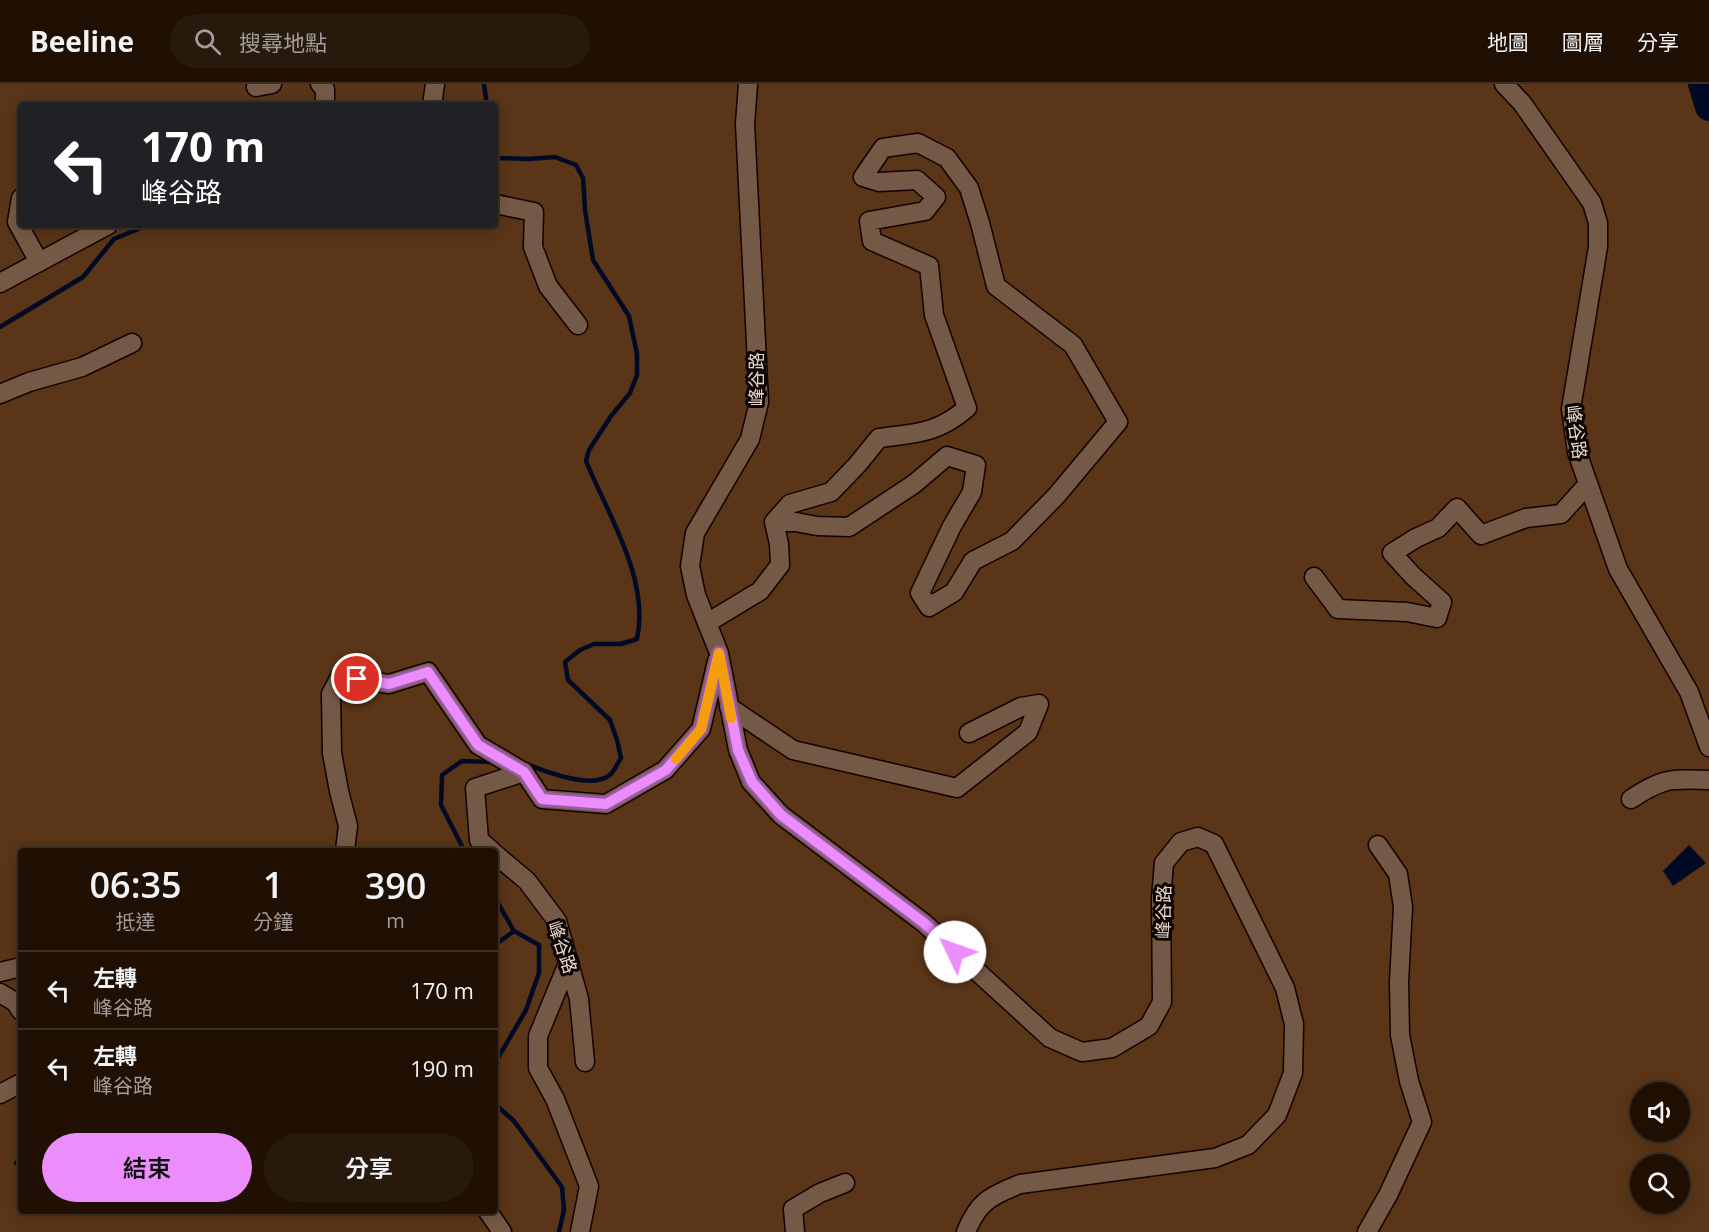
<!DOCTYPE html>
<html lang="zh-TW">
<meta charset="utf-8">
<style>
body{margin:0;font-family:"Open Sans","Noto Sans TC",sans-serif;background:#28190d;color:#f1f3f6;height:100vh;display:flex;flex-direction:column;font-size:22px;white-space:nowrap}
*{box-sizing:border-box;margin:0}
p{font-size:20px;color:#a29d9a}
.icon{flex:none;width:33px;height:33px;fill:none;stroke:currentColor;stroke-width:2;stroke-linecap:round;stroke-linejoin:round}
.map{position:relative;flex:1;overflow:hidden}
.side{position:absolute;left:18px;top:764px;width:480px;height:366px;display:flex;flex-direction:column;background:#201003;border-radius:6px;box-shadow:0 3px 15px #0003,0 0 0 2px #3d3025}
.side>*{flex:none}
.guide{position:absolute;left:18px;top:18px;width:480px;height:126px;border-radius:6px;box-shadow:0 3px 15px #0003,0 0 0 2px #3d3025;background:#202124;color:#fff;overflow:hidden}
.tools{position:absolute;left:1630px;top:998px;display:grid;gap:12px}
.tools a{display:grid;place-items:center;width:60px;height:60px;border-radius:50%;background:#201003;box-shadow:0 3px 15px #0003,0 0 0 2px #3d3025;font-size:30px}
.pin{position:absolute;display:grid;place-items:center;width:51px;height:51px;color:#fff;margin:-26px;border:3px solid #fff;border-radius:50%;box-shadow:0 2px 6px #0007}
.me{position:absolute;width:66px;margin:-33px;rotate:312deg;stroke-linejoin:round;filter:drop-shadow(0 0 4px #0008)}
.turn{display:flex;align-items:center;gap:21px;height:126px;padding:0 24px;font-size:27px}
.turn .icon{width:78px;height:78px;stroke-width:2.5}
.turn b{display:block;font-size:42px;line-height:51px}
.eta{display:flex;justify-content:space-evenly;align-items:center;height:102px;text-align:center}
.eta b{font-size:36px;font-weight:600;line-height:42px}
.action{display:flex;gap:12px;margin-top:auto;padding:12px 24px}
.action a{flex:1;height:69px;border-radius:36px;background:#eb8dfc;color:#111;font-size:24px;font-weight:600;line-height:69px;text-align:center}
.action a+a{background:#28190d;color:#f1f3f6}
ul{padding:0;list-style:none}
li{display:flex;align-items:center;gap:18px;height:78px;padding:0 24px;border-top:2px solid #3d3025}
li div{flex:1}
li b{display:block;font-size:22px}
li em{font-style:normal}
header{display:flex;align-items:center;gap:36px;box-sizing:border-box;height:84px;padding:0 30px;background:#201003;border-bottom:2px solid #3d3025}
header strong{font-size:28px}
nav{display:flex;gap:33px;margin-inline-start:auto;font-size:21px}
.search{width:420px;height:54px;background:#28190d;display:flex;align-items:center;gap:15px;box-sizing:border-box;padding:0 21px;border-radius:33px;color:#a29d9a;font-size:22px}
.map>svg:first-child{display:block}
.green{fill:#5a3517;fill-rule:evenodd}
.water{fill:#000a25}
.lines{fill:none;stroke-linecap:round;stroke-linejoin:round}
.stream{stroke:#000a25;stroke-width:4.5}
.river{stroke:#000a25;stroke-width:28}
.minor-casing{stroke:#120200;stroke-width:21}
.minor{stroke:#745a46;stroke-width:18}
.route-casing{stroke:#995ca4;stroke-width:15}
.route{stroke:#eb8dfc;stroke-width:10}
.slow{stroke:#f59e0b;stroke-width:10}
.labels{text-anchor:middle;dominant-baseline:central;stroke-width:6;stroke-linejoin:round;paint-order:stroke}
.street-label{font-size:18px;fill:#e6d6cb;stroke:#0c0401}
</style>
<header>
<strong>Beeline</strong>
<div class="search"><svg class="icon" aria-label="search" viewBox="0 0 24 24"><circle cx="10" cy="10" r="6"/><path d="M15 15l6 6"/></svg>搜尋地點</div>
<nav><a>地圖</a><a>圖層</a><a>分享</a></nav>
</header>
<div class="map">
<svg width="1709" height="1148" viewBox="0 0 1709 1148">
<rect width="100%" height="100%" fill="#2b1504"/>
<!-- green -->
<path class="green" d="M0,0H1709V1148H0ZM21,21H495V141H21ZM21,766H495V1126H21ZM1641,1008H1680V1047H1641ZM1641,1080H1680V1119H1641Z"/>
<!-- water -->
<polygon class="water" points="1689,761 1706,779 1673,802 1663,787"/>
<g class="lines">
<!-- stream -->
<g class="stream">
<polyline points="484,0 487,21"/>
<path d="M495,61L498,74L528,75L555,73L576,81L583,94L585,126L593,176L629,232L637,270V291L630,309L611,332L589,366L586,377C608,431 650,495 637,555L621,560H594L580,566L565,578L568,596L610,636L617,656L621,674C618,678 615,686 611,690C593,707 544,687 524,679"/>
<polyline points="0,243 83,193 114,155 148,141"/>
<polyline points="464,766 441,721 442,691 462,677 492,678"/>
<polyline points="495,814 514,847 495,861"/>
<polyline points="495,979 526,926 539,889 539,861 514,847"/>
<polyline points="495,1020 514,1037 562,1103 564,1126 559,1148"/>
<polyline points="16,1079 21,1075"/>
</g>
<!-- river -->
<polyline class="river" points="1702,0 1709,23"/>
<defs>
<g id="minor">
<polyline points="320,0 325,5 325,21"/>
<path d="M748,0L745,40L759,318L750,355L695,449L690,482L696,511L719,569L738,666L751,698L781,731L924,839L1050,954L1082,968L1112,964L1149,942L1162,918L1161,814L1164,779L1181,758L1198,753L1214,760L1285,904L1294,940L1293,989L1277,1031L1248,1061L1215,1074L1020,1100C990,1112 978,1118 966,1148"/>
<polyline points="1504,0 1522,19 1592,119 1598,139 1598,163 1571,325 1577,368 1618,485 1689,608 1709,663"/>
<polyline points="256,3 272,0"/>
<polyline points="432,21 435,0"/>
<polyline points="21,114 17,138 39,178"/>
<polyline points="495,120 534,128 533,163 548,202 578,241"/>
<polyline points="0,199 108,141"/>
<polyline points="0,310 29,298 82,283 132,259"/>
<polyline points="1314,493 1338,525 1407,528 1437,534 1442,518 1413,492 1392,469 1416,454 1438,444 1457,424 1481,451 1526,434 1561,430 1588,400"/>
<path d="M707,539L760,507L780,481L779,460L774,438L790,420L831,408L857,381L879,354C916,349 937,350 967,324L934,231L929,182L872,157L869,137L925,127L936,113L917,96L879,98L863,93L883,64L918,59L947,74L969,104L980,139L996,202L1073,261L1118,338L1057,411L1012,457L973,477L954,508L929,523L920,509L952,442L972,408L976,381L947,372L914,400L849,443L817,442L796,438H774"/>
<polyline points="729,623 793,666 957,704 1028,648 1039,620 1021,623 969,649"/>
<path d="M1631,715C1664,693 1671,695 1709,696"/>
<polyline points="345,766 348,742 339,707 332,669 331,610 340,593 389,600 428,588 478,661 524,688"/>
<polyline points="491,766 479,756 475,704 524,688 542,715 606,720 665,686 701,645 717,577"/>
<polyline points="495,770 527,797 557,837 579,915 585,978"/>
<polyline points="569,877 538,952 538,984 555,1015 589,1102 580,1148"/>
<polyline points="0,888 21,883"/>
<polyline points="0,909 15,918 21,927"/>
<polyline points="0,1010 21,999"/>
<polyline points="487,1126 502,1148"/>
<polyline points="795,1148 793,1125 820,1109 845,1099"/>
<polyline points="1367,1148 1388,1111 1422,1038 1409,997 1400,951 1399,898 1403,823 1398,790 1378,761"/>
</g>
</defs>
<!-- minor casing -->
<use href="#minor" class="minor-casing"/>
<!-- minor -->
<use href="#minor" class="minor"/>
</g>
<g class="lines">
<defs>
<polyline id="route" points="357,595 389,600 428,588 478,661 524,688 542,715 606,720 666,686 701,645 719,569 738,666 752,698 781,731 924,839 955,868"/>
</defs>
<!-- route casing -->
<use href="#route" class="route-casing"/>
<!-- route -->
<use href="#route" class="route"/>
<!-- slow -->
<polyline class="slow" points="676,675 701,645 719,569 731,634"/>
</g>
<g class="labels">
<!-- street labels -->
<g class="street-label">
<text transform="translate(756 295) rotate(-90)">峰谷路</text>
<text transform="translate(1577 348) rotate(82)">峰谷路</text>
<text transform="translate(1163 828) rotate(-89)">峰谷路</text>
<text transform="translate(563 863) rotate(71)">峰谷路</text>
</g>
</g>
</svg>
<div class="tools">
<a><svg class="icon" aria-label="sound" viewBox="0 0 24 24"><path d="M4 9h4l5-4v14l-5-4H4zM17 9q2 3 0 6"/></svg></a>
<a><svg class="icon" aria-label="search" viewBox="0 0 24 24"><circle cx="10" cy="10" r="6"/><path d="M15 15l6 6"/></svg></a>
</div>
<div class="pin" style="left:357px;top:595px;background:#d93025"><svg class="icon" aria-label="arrive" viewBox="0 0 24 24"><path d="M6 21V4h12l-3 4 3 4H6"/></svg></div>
<svg class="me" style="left:955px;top:868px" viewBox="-20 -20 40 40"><circle r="19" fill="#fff"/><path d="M0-13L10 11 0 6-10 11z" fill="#eb8dfc"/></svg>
<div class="guide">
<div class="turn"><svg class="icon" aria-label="left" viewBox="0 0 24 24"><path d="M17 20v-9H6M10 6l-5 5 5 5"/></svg><div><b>170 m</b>峰谷路</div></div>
</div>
<section class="side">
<div class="eta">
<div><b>06:35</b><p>抵達</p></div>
<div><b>1</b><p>分鐘</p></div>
<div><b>390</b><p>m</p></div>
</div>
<ul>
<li><svg class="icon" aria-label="left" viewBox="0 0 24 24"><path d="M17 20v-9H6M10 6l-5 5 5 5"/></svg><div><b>左轉</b><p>峰谷路</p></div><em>170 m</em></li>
<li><svg class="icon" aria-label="left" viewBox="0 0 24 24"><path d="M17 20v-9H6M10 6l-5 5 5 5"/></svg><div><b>左轉</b><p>峰谷路</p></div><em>190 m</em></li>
</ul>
<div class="action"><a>結束</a><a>分享</a></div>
</section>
</div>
